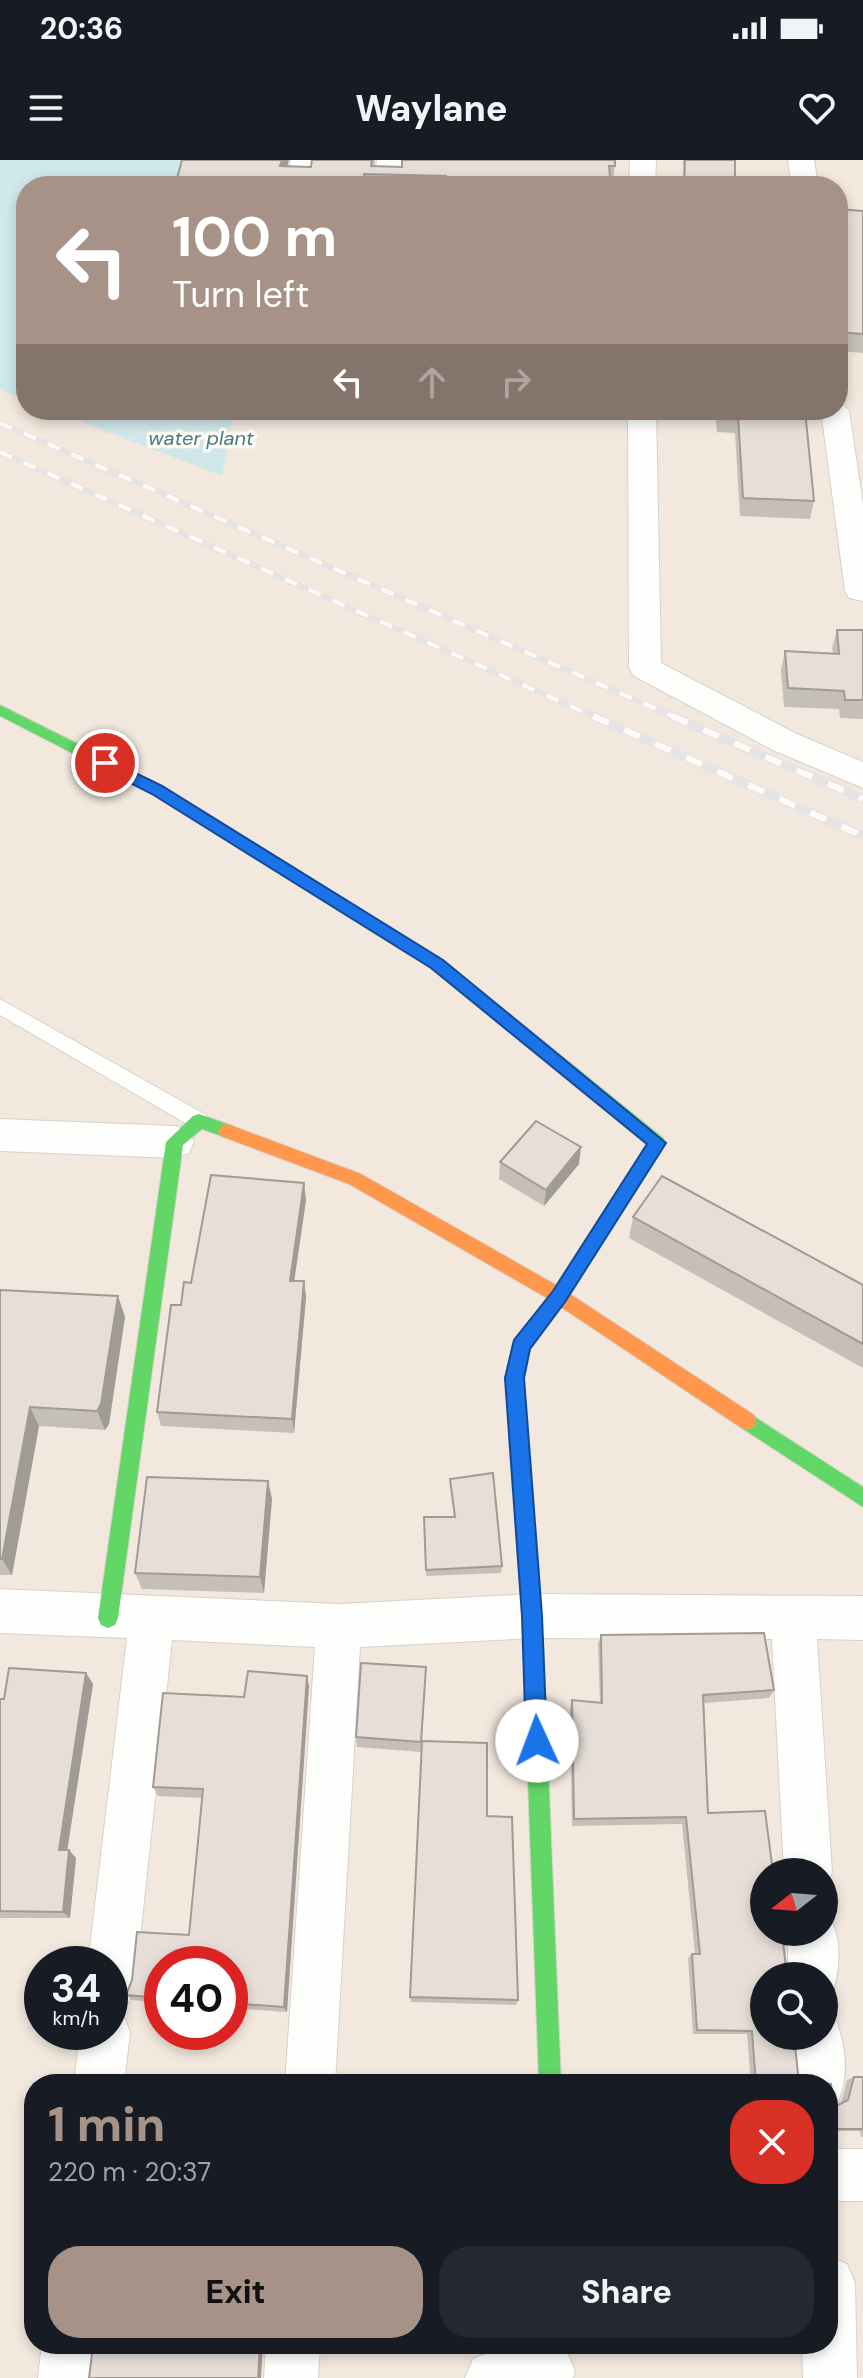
<!DOCTYPE html>
<meta charset="utf-8">
<style>
body{margin:0;font-family:"DM Sans",sans-serif;background:#242831;color:#f1f3f6;height:100vh;display:flex;flex-direction:column;font-size:30px;white-space:nowrap}
*{box-sizing:border-box;margin:0}
p{font-size:26px;color:#9ea1a6}
.icon{flex:none;width:44px;height:44px;fill:none;stroke:currentColor;stroke-width:2;stroke-linecap:round;stroke-linejoin:round}
.map{position:relative;flex:1;overflow:hidden}
.drawer{position:absolute;left:24px;top:1914px;width:814px;height:280px;display:flex;flex-direction:column;background:#171b24;border-radius:32px;box-shadow:0 4px 12px #0003}
.drawer>*{flex:none}
.guide{position:absolute;left:16px;top:16px;width:832px;height:244px;border-radius:32px;box-shadow:0 4px 12px #0003;background:#a69286;color:#fff;overflow:hidden}
.needle{width:52px;rotate:253deg}
.tools{position:absolute;left:750px;top:1698px;display:grid;gap:16px}
.tools a{display:grid;place-items:center;width:88px;height:88px;border-radius:50%;background:#171b24;box-shadow:0 4px 12px #0003;font-size:40px}
.speed{position:absolute;left:24px;top:1786px;display:flex;gap:16px;font-size:40px;font-weight:700;text-align:center}
.speed>*{display:grid;place-content:center;width:104px;height:104px;border-radius:50%;background:#171b24;box-shadow:0 4px 12px #0003;line-height:1}
.speed small{font-size:20px;font-weight:400}
.speed .limit{border:12px solid #d22;background:#fff;color:#111}
.pin{position:absolute;display:grid;place-items:center;width:68px;height:68px;color:#fff;margin:-34px;border:4px solid #fff;border-radius:50%;box-shadow:0 2px 8px #0007}
.me{position:absolute;width:88px;margin:-44px;rotate:358deg;stroke-linejoin:round;filter:drop-shadow(0 0 6px #0008)}
.turn{display:flex;align-items:center;gap:28px;height:168px;padding:0 24px;font-size:36px}
.turn .icon{width:104px;height:104px;stroke-width:2.5}
.turn b{display:block;font-size:56px;line-height:68px}
.lanes{display:flex;align-items:center;height:76px;padding:0 24px;background:#0003;justify-content:center;gap:40px;direction:ltr}
.lanes .off{opacity:.35}
.round{display:grid;place-items:center;flex:none;width:84px;height:84px;border-radius:32px;background:#242831}
.headline{display:flex;align-items:center;justify-content:space-between;height:136px;padding:0 24px}
h1{font-size:48px;font-weight:800;line-height:60px;color:#a69286}
.cta{display:flex;gap:16px;margin-top:auto;padding:16px 24px}
.cta a{flex:1;height:92px;border-radius:32px;background:#a69286;color:#111;font-size:32px;font-weight:800;line-height:92px;text-align:center}
.cta a+a{background:#242831;color:#f1f3f6}
.status{display:flex;justify-content:space-between;align-items:center;height:56px;padding:0 40px;background:#171b24;direction:ltr}
.status svg{height:22px;fill:currentColor}
header{display:flex;justify-content:space-between;align-items:center;height:104px;padding:0 24px;background:#171b24;font-size:36px;font-weight:800}
.map>svg:first-child{display:block}
.residential{fill:#f2e8de;fill-rule:evenodd}
.water{fill:#d0e8ea}
.lines{fill:none;stroke-linecap:round;stroke-linejoin:round}
.lane-casing{stroke:#d7d1cb;stroke-width:2}
.street-casing{stroke:#d7d1cb;stroke-width:2}
.fast-casing{stroke:#d9d2cb;stroke-width:2}
.slow-casing{stroke:#d9d2cb;stroke-width:2}
.lane{fill:#fefefd;fill-rule:evenodd}
.street{fill:#fefefd;fill-rule:evenodd}
.fast{fill:#63d668;fill-rule:evenodd}
.slow{fill:#ff974d;fill-rule:evenodd}
.rail-far1-casing{stroke:#e6e3e7;stroke-width:6}
.rail-casing{stroke:#e6e3e7;stroke-width:9}
.rail-far1{stroke:#fffaf3;stroke-width:4;stroke-dasharray:13;stroke-linecap:butt}
.rail{stroke:#fffaf3;stroke-width:6;stroke-dasharray:17;stroke-linecap:butt}
.wall{fill:#c6bfb9}
.shaded-wall{fill:#a19b96}
.building{fill:#e6ded7;stroke:#a19b96;stroke-width:2}
.route{fill:#1a73e8;stroke:#114b97;stroke-width:2}
.labels{text-anchor:middle;dominant-baseline:central;stroke-width:7;stroke-linejoin:round;paint-order:stroke}
.far-water-label{font-size:20px;font-style:italic;fill:#437c86;stroke:#fffaf3}
</style>
<div class="status"><b>20:36</b><svg viewBox="0 0 49 12"><path d="M0 12V9h3v3zM5 12V6h3v6zM10 12V3h3v9zM15 12V0h3v12zM26 1h20v11H26zM47 4h2v5h-2z"/></svg></div>
<header><svg class="icon" aria-label="menu" viewBox="0 0 24 24"><path d="M4 6h16M4 12h16M4 18h16"/></svg>Waylane<svg class="icon" aria-label="heart" viewBox="0 0 24 24"><path d="M12 20l-8-8c-3-5 5-10 8-4 3-6 11-1 8 4z"/></svg></header>
<div class="map">
<svg width="863" height="2218" viewBox="0 0 863 2218">
<rect width="100%" height="100%" fill="#f9f5f0"/>
<!-- residential -->
<path class="residential" d="M0,0H863V2218H0ZM26,26H838V250H26ZM764,1712H824V1772H764ZM42,1804H110V1872H42ZM162,1804H230V1872H162ZM764,1816H824V1876H764ZM34,1924H828V2184H34Z"/>
<!-- water -->
<g class="water">
<polygon points="0,0 281,0 276,26 26,26 26,240 0,230"/>
<polygon points="51,250 234,250 222,316"/>
</g>
<g class="lines">
<defs>
<polygon id="lane" points="0,839 206,955 209,961 206,967 192,967 0,855"/>
<g id="street">
<polygon points="291,0 317,0 310,26 284,26"/>
<polygon points="377,0 403,0 400,26 374,26"/>
<polygon points="630,0 656,0 655,26 629,26"/>
<polygon points="788,0 814,0 818,26 792,26"/>
<polygon points="838,242 849,250 863,345 863,441 849,438 845,431 821,250 838,250"/>
<polygon points="628,250 656,250 661,503 797,574 863,602 863,628 773,590 634,516 629,508"/>
<polygon points="0,959 175,966 189,971 194,982 189,993 175,998 0,991"/>
<polygon points="0,1429 339,1444 532,1434 863,1436 863,1480 817,1479 832,1712 824,1729 824,1712 784,1712 772,1479 532,1478 360,1487 335,1924 285,1924 315,1487 172,1480 135,1825 128,1843 111,1849 123,1854 130,1872 124,1924 74,1924 80,1872 110,1872 110,1804 88,1804 127,1478 0,1473"/>
<path d="M824,1753C844,1768 840,1813 832,1834L824,1837V1816H789L787,1772H824Z"/>
<path d="M824,1854L835,1858C846,1885 849,1915 838,1942L828,1946V1924H795L792,1876H824Z"/>
<rect x="828" y="1989" width="35" height="52"/>
<polygon points="828,2096 847,2104 855,2123 857,2218 803,2218 802,2184 828,2184"/>
<polygon points="42,2184 96,2184 92,2218 38,2218"/>
<polygon points="266,2184 320,2184 318,2218 264,2218"/>
<polygon points="545,2184 567,2192 575,2211 573,2218 465,2218 473,2199 492,2191"/>
</g>
<g id="fast">
<polygon points="0,545 162,626 443,800 663,978 666,983 658,996 646,996 643,991 647,985 431,808 152,634 0,556"/>
<polygon points="199,954 233,966 236,971 233,976 227,978 202,969 183,985 118,1458 115,1465 108,1468 101,1465 98,1458 166,982 193,956"/>
<polygon points="747,1252 863,1327 863,1347 740,1267 738,1261 740,1255"/>
<polygon points="519,1271 526,1274 529,1280 542,1456 561,1924 539,1924 522,1456 509,1280 512,1274"/>
</g>
<polygon id="slow" points="227,964 361,1014 556,1125 646,986 658,986 661,991 658,996 570,1134 754,1255 756,1261 754,1267 747,1270 740,1267 561,1147 530,1189 523,1218 529,1280 526,1286 519,1289 512,1286 505,1218 512,1186 547,1138 349,1024 221,976 218,971 221,966"/>
</defs>
<!-- lane casing -->
<use href="#lane" class="lane-casing"/>
<!-- street casing -->
<use href="#street" class="street-casing"/>
<!-- fast casing -->
<use href="#fast" class="fast-casing"/>
<!-- slow casing -->
<use href="#slow" class="slow-casing"/>
<!-- lane -->
<use href="#lane" class="lane"/>
<!-- street -->
<use href="#street" class="street"/>
<!-- fast -->
<use href="#fast" class="fast"/>
<!-- slow -->
<use href="#slow" class="slow"/>
<defs>
<g id="rail-far1">
<polyline points="0,263 677,558"/>
<polyline points="0,292 597,558"/>
</g>
<g id="rail">
<polyline points="593,556 863,676"/>
<polyline points="672,556 863,639"/>
</g>
</defs>
<!-- rail-far1 casing -->
<use href="#rail-far1" class="rail-far1-casing"/>
<!-- rail casing -->
<use href="#rail" class="rail-casing"/>
<!-- rail-far1 -->
<use href="#rail-far1" class="rail-far1"/>
<!-- rail -->
<use href="#rail" class="rail"/>
</g>
<!-- wall -->
<g class="wall">
<polygon points="289,0 287,6 311,7 312,0 375,0 374,6 402,7 615,0 613,26 175,26"/>
<rect x="683" y="0" width="52" height="26"/>
<polygon points="838,49 863,51 863,193 838,191"/>
<polygon points="715,250 805,250 814,341 810,359 740,356 735,273 717,272"/>
<polygon points="837,470 863,470 863,559 840,558 839,549 784,547 781,510 785,491 833,493 832,488"/>
<polygon points="500,1002 579,1004 544,1046 499,1019"/>
<polygon points="306,1040 294,1121 304,1121 306,1137 294,1273 161,1266 157,1252 181,1145 191,1123"/>
<polygon points="633,1057 863,1125 863,1208 629,1078"/>
<polygon points="0,1130 125,1157 109,1264 105,1270 39,1266 12,1415 0,1415"/>
<polygon points="450,1319 502,1406 501,1413 426,1416 424,1357 454,1357"/>
<polygon points="268,1321 272,1339 264,1433 142,1429 135,1413"/>
<polygon points="601,1475 774,1530 769,1538 704,1543 708,1653 764,1712 790,1782 784,1787 799,1923 826,1924 751,1924 747,1874 693,1874 688,1798 692,1794 695,1794 682,1664 572,1666 570,1548 572,1540 600,1542 598,1484"/>
<polygon points="86,1513 93,1524 67,1690 76,1698 70,1758 0,1758 0,1539 4,1539"/>
<polygon points="426,1517 421,1592 357,1587 356,1577"/>
<polygon points="309,1526 287,1852 230,1848 230,1804 162,1804 162,1843 132,1840 126,1835 189,1775 202,1638 158,1636 153,1627 244,1537"/>
<polygon points="410,1837 518,1840 516,1845 411,1842"/>
<polygon points="854,1917 863,1917 863,1977 861,1977 860,1971 828,1971 828,1924 832,1943 835,1946 841,1943 847,1920"/>
</g>
<!-- shaded-wall -->
<g class="shaded-wall">
<polygon points="282,0 289,0 282,26 280,6"/>
<polygon points="581,987 579,1004 544,1046 546,1030"/>
<polygon points="304,1023 306,1040 292,1136 290,1121"/>
<polygon points="304,1121 306,1137 294,1273 292,1259"/>
<polygon points="118,1136 125,1157 109,1264 105,1270 97,1251"/>
<polygon points="30,1247 39,1266 12,1415 2,1399"/>
<polygon points="268,1321 272,1339 264,1433 260,1417"/>
<polygon points="86,1513 93,1524 66,1698 59,1690"/>
<polygon points="307,1516 309,1526 287,1852 284,1847"/>
<polygon points="69,1690 76,1698 70,1758 63,1752"/>
<polygon points="263,2184 261,2218 258,2218 260,2185"/>
</g>
<!-- building -->
<g class="building">
<polygon points="182,0 282,0 280,6 311,7 312,0 372,0 371,6 402,7 402,0 615,0 615,6 609,6 611,26 446,26 446,16 364,14 365,26 175,26"/>
<polygon points="685,0 735,0 735,26 684,26"/>
<polygon points="838,49 863,51 863,174 838,172"/>
<polygon points="719,250 805,250 814,341 743,338 738,255 720,254"/>
<polygon points="837,470 863,470 863,540 845,540 844,531 788,528 785,491 839,494"/>
<polygon points="536,961 581,987 546,1030 500,1002"/>
<polygon points="211,1015 304,1023 290,1121 304,1121 292,1259 157,1252 171,1145 181,1145 184,1122 191,1123"/>
<polygon points="662,1016 863,1125 863,1184 633,1057"/>
<polygon points="0,1130 118,1136 101,1244 97,1251 30,1247 2,1399 0,1399"/>
<polygon points="493,1313 502,1406 426,1410 424,1357 455,1357 450,1319"/>
<polygon points="147,1317 268,1321 260,1417 135,1413"/>
<polygon points="764,1473 774,1530 703,1535 708,1653 765,1651 773,1712 764,1712 764,1772 790,1772 790,1782 783,1782 787,1816 764,1816 764,1876 794,1876 799,1923 826,1924 756,1924 752,1871 697,1870 692,1794 700,1794 686,1657 574,1659 572,1540 602,1543 601,1475"/>
<polygon points="361,1503 426,1507 421,1582 356,1577"/>
<polygon points="9,1508 86,1513 59,1690 69,1690 63,1752 0,1751 0,1539 4,1539"/>
<polygon points="248,1511 307,1516 284,1847 230,1843 230,1804 162,1804 162,1838 126,1835 132,1820 137,1772 189,1775 203,1629 153,1627 163,1533 244,1537"/>
<polygon points="422,1581 487,1583 487,1656 512,1657 518,1840 410,1837"/>
<polygon points="854,1917 863,1917 863,1969 828,1969 828,1924 831,1924 832,1943 836,1946 848,1940"/>
<polygon points="90,2184 263,2184 260,2185 258,2218 89,2218 93,2186"/>
</g>
<!-- route -->
<polygon class="route" points="105,598 162,626 443,800 666,983 565,1142 530,1189 524,1218 542,1456 547,1581 544,1588 537,1591 529,1588 526,1581 522,1456 505,1218 514,1180 553,1131 647,984 431,808 152,634 99,607 99,599"/>
<g class="labels">
<!-- far-water labels -->
<g class="far-water-label">
<text x="201" y="278">water plant</text>
</g>
</g>
</svg>
<div class="tools">
<a><svg class="needle" viewBox="-14 -14 28 28"><path d="M0-13l5 13h-10z" fill="#e53935"/><path d="M0 13l5-13h-10z" fill="#9ea1a6"/></svg></a>
<a><svg class="icon" aria-label="search" viewBox="0 0 24 24"><circle cx="10" cy="10" r="6"/><path d="M15 15l6 6"/></svg></a>
</div>
<div class="speed"><div>34<small>km/h</small></div><div class="limit">40</div></div>
<div class="pin" style="left:105px;top:603px;background:#d93025"><svg class="icon" aria-label="arrive" viewBox="0 0 24 24"><path d="M6 21V4h12l-3 4 3 4H6"/></svg></div>
<svg class="me" style="left:537px;top:1581px" viewBox="-20 -20 40 40"><circle r="19" fill="#fff"/><path d="M0-13L10 11 0 6-10 11z" fill="#1a73e8"/></svg>
<div class="guide">
<div class="turn"><svg class="icon" aria-label="left" viewBox="0 0 24 24"><path d="M17 20v-9H6M10 6l-5 5 5 5"/></svg><div><b>100 m</b>Turn left</div></div>
<div class="lanes"><svg class="icon" aria-label="left" viewBox="0 0 24 24"><path d="M17 20v-9H6M10 6l-5 5 5 5"/></svg><svg class="icon off" aria-label="ahead" viewBox="0 0 24 24"><path d="M12 20V5M6 11l6-6 6 6"/></svg><svg class="icon off" aria-label="right" viewBox="0 0 24 24"><path d="M7 20v-9h11M14 6l5 5-5 5"/></svg></div>
</div>
<section class="drawer">
<div class="headline"><div><h1>1 min</h1><p>220 m · 20:37</p></div><a class="round" style="background:#d93025;color:#fff"><svg class="icon" aria-label="close" viewBox="0 0 24 24"><path d="M6 6l12 12M18 6L6 18"/></svg></a></div>
<div class="cta"><a>Exit</a><a>Share</a></div>
</section>
</div>
